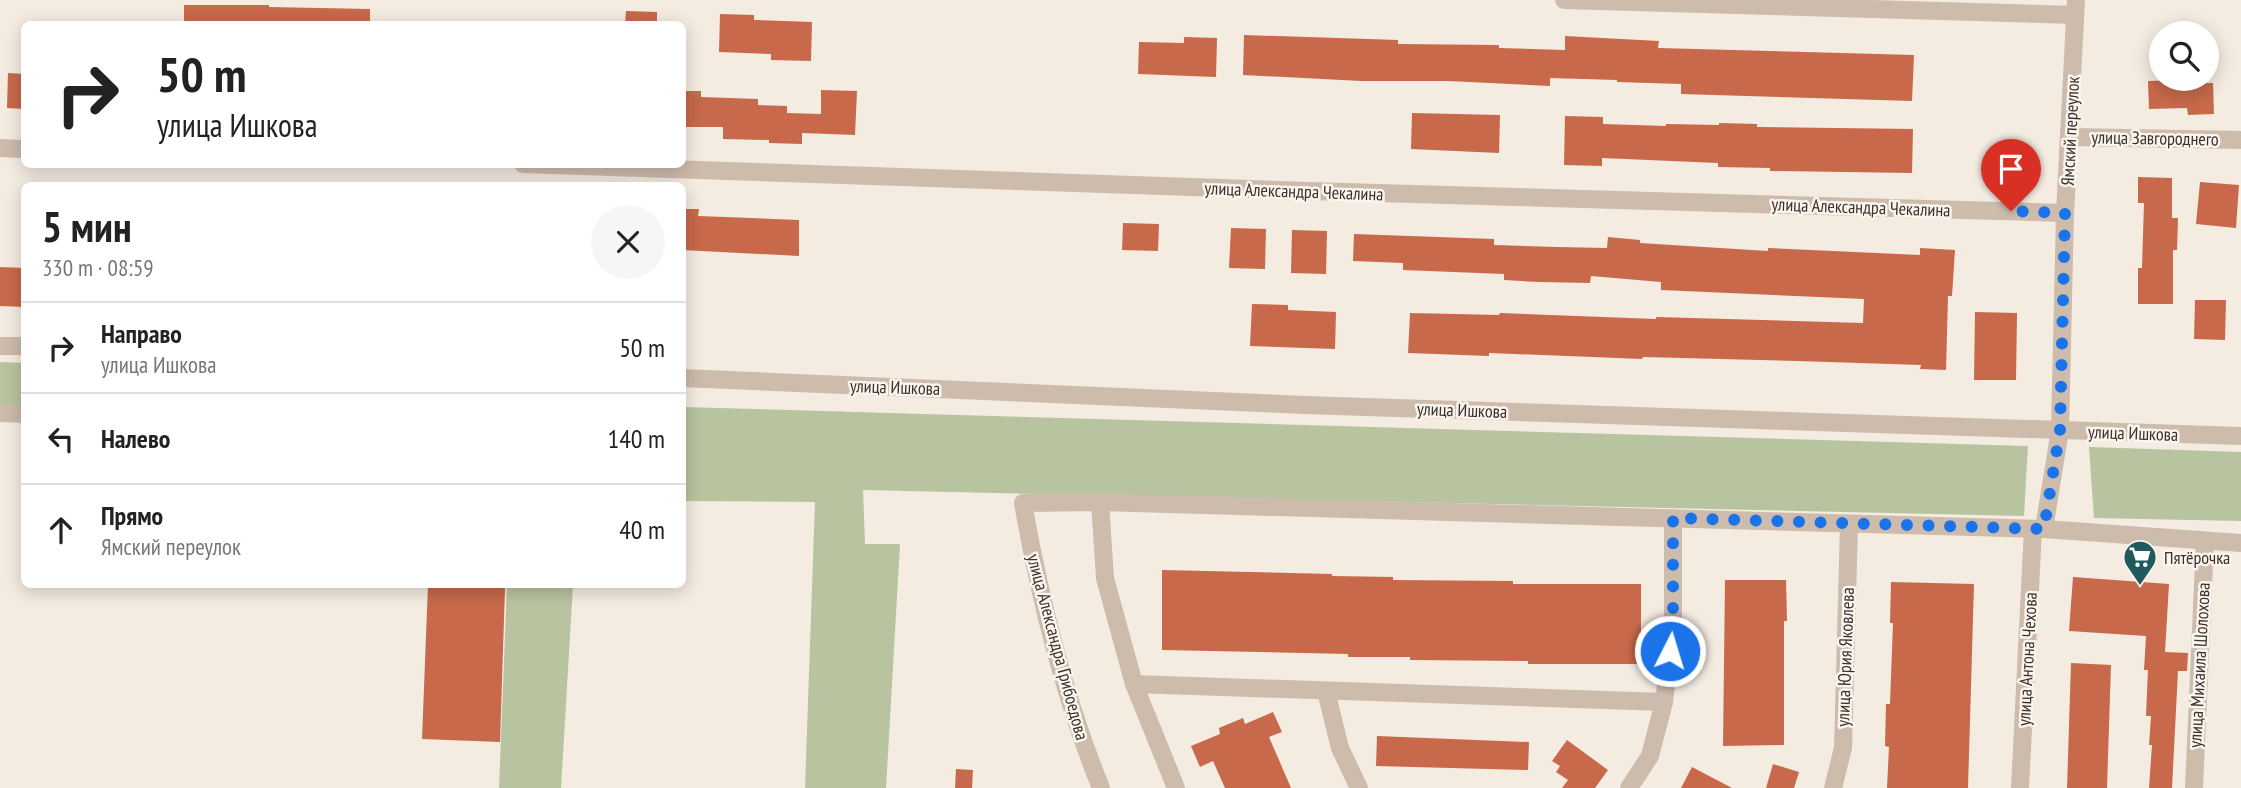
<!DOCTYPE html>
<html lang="ru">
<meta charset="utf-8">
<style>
body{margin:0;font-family:"PT Sans Narrow",sans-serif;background:#f6f6f6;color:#222;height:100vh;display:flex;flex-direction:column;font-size:26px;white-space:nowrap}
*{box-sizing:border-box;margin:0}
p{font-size:23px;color:#767676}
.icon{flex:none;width:38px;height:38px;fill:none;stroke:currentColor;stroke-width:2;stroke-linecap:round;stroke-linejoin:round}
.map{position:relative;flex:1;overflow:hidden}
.sheet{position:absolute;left:21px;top:182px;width:665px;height:406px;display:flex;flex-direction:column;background:#fff;border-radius:10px;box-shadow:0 4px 18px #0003}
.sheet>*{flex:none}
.guide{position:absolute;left:21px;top:21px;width:665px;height:147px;border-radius:10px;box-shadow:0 4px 18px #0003;background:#fff;color:#222;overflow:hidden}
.buttons{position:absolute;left:2149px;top:21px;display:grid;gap:14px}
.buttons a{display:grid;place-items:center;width:70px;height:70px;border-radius:50%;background:#fff;box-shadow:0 4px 18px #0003;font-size:35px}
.pin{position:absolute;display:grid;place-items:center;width:60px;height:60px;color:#fff;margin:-72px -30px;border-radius:50% 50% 50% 0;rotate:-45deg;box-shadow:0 0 7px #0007}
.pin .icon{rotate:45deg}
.me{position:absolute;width:77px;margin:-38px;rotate:5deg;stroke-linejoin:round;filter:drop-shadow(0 0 5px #0008)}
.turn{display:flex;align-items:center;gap:24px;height:147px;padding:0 21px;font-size:32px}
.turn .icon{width:91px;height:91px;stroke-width:2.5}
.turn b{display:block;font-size:49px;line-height:60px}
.round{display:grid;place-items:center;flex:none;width:74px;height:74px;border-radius:37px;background:#f6f6f6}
.head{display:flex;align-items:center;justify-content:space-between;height:119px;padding:0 21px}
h1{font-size:42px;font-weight:800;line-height:52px}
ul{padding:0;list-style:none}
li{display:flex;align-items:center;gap:21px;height:91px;padding:0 21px;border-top:2px solid #e0e0e0}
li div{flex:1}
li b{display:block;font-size:26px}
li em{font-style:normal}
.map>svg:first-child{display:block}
.green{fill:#b8c4a0}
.building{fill:#c8694b}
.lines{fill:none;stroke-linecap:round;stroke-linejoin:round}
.minor{stroke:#cdbbac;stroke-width:18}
.route{stroke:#1a73e8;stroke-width:12;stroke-dasharray:0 21.6}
.labels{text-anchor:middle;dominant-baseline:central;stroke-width:5;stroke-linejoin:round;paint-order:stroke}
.street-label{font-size:18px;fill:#3b302b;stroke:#fbf5ee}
.poi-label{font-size:18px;fill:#3b302b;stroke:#fbf5ee;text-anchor:start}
</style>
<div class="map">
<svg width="2241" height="788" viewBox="0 0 2241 788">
<rect width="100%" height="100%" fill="#f4ebe1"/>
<!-- green -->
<g class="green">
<polygon points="0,362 24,363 24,411 0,410"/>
<polygon points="683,407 2028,446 2024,516 863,490 865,544 900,544 886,788 805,788 815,502 683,501"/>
<polygon points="2089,447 2241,452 2241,521 2094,518"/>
<polygon points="507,585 573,585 561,788 499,788"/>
</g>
<!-- building -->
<g class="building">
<polygon points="184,5 269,5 269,7 370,9 370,24 184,24"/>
<polygon points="626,11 657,12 657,24 625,24"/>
<polygon points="720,14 754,15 754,20 812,22 811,61 771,60 771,54 719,52"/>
<polygon points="1244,35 1398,40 1398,44 1499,45 1499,48 1565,50 1565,36 1659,41 1658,48 1914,55 1912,101 1681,94 1681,84 1617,82 1617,80 1550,78 1550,86 1448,81 1361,81 1243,75"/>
<polygon points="1184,37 1217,38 1216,77 1138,74 1139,42 1184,43"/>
<polygon points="8,73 24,74 24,109 7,108"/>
<polygon points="2178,80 2178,84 2213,83 2214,114 2188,115 2187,108 2149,109 2148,81"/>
<polygon points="821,90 857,91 855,135 802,133 802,144 769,143 769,140 723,139 723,127 682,127 682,91 701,91 701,97 758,99 758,105 787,106 787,113 821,114"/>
<polygon points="1412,113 1500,115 1499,153 1411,149"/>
<polygon points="1565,116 1603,117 1603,124 1666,126 1666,124 1719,125 1719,123 1757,124 1757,127 1913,129 1912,173 1770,171 1770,168 1718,167 1718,163 1602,158 1602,166 1564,165"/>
<polygon points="2138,177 2172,178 2172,218 2178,218 2177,250 2173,250 2173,304 2138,304 2138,268 2142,268 2144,203 2138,203"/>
<polygon points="2200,182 2239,185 2236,228 2196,224"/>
<polygon points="682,209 699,209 698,216 799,220 799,256 682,250"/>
<polygon points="1123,223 1159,224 1158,251 1122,250"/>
<polygon points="1231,228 1266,229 1265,269 1229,268"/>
<polygon points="1292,230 1327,231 1326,274 1291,273"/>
<polygon points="1354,234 1494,239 1494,245 1557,247 1607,248 1608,237 1640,240 1640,243 1768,251 1768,248 1920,255 1920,248 1955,250 1952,296 1948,296 1946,370 1920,369 1921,365 1798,361 1643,357 1642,359 1489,353 1489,356 1408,353 1410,313 1499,315 1500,313 1656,319 1656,317 1863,323 1864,299 1661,290 1661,282 1591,276 1590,283 1539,282 1504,280 1504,274 1403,270 1403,263 1353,261"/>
<polygon points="0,267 24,268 24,307 0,306"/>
<polygon points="2195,300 2226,300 2225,340 2194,339"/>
<polygon points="1252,304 1288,305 1288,310 1336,312 1335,349 1250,346"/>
<polygon points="1975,312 2017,313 2016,380 1974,380"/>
<polygon points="1162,570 1332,574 1332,576 1393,577 1393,580 1513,581 1513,584 1641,584 1641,664 1528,664 1528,661 1410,660 1410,657 1348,657 1348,654 1162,650"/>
<polygon points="2073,577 2169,584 2165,652 2188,653 2187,671 2178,671 2172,788 2149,788 2152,745 2149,745 2151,716 2146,716 2148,670 2144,670 2146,636 2069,631"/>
<polygon points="1725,580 1786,580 1787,621 1784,621 1784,745 1723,746"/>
<polygon points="1891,582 1974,584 1968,788 1887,788 1889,747 1885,746 1886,704 1890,704 1893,623 1890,623"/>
<polygon points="428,585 505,588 500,742 422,739"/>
<polygon points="2071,663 2111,665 2107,788 2067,788"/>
<polygon points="1273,712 1282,732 1269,737 1291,788 1225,788 1213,761 1200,767 1191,746 1220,734 1219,728 1243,718 1245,724"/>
<polygon points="1377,736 1529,742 1528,770 1376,766"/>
<polygon points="1567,740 1608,770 1595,788 1562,788 1568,780 1556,772 1560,766 1552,761"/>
<polygon points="1773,764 1799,772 1794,788 1766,788"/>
<polygon points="1692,767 1732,788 1681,788"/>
<polygon points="956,769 973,770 972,788 955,788"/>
</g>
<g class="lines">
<!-- minor -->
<g class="minor">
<polyline points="1564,0 2075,15"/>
<polyline points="2070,137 2241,140"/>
<polyline points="0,148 24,149"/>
<polyline points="523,164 1309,191 2065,213"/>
<polyline points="0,346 24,346"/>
<polyline points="682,378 1305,405 2241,436"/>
<polyline points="0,413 24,414"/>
<polyline points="1100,502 1105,578 1134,684 1176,788"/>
<polyline points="2044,529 2060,430 2065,213 2076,0"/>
<polyline points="1134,684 1664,702"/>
<polyline points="1326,691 1340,748 1359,788"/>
<path d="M1101,788C1064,697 1040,600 1023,503L1100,502L2044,529L2241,543"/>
<polyline points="1629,788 1650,756 1664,702 1673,626 1673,518"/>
<polyline points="1833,788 1843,748 1849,524"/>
<polyline points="2020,788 2033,529"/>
<polyline points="2194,788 2205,541"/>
</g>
</g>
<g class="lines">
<!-- route -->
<polyline class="route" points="1670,651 1673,626 1673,518 2044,529 2060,430 2065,213 2011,211"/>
</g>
<!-- icons -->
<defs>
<symbol id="supermarket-pin" viewBox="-11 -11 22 30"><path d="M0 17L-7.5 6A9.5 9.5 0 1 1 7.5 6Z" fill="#1f5a5e" stroke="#fbf5ee"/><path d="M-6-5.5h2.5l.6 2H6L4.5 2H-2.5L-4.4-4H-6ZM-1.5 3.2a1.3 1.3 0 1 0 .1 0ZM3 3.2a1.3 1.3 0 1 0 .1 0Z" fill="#fff"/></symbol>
</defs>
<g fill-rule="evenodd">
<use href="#supermarket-pin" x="2121" y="538" width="38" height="52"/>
</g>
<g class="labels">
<!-- street labels -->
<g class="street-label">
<text transform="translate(2070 131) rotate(-87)">Ямский переулок</text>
<text transform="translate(2155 138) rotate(1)">улица Завгороднего</text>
<text transform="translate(1294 191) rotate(2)">улица Александра Чекалина</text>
<text transform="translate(1861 207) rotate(2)">улица Александра Чекалина</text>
<text transform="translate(895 387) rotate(2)">улица Ишкова</text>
<text transform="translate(1462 410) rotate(2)">улица Ишкова</text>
<text transform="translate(2133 433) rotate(2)">улица Ишкова</text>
<text transform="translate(1058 647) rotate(75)">улица Александра Грибоедова</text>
<text transform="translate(1845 657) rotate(-88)">улица Юрия Яковлева</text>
<text transform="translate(2027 659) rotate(-87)">улица Антона Чехова</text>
<text transform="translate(2199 665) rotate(-87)">улица Михаила Шолохова</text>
</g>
<!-- poi labels -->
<g class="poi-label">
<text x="2164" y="557">Пятёрочка</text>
</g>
</g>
</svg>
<div class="buttons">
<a><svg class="icon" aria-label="search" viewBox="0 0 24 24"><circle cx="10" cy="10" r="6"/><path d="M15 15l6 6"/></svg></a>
</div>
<div class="pin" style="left:2011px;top:211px;background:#d93025"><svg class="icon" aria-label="arrive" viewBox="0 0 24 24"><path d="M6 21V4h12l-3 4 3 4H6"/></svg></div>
<svg class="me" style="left:1670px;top:651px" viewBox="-20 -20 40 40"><circle r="17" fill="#1a73e8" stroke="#fff" stroke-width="3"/><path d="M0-11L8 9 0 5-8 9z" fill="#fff"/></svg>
<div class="guide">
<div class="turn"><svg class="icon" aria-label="right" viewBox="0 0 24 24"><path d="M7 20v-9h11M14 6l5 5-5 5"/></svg><div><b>50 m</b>улица Ишкова</div></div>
</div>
<section class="sheet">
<div class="head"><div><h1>5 мин</h1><p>330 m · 08:59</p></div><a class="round"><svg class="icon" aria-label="close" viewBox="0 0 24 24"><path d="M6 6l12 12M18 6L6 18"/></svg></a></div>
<ul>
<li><svg class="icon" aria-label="right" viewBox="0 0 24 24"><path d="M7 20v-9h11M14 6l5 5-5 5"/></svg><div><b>Направо</b><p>улица Ишкова</p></div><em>50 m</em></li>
<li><svg class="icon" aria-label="left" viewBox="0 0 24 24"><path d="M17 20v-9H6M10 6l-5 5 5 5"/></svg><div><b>Налево</b></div><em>140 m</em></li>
<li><svg class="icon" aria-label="ahead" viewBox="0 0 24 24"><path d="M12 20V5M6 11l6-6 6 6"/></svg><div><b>Прямо</b><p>Ямский переулок</p></div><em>40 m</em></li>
</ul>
</section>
</div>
